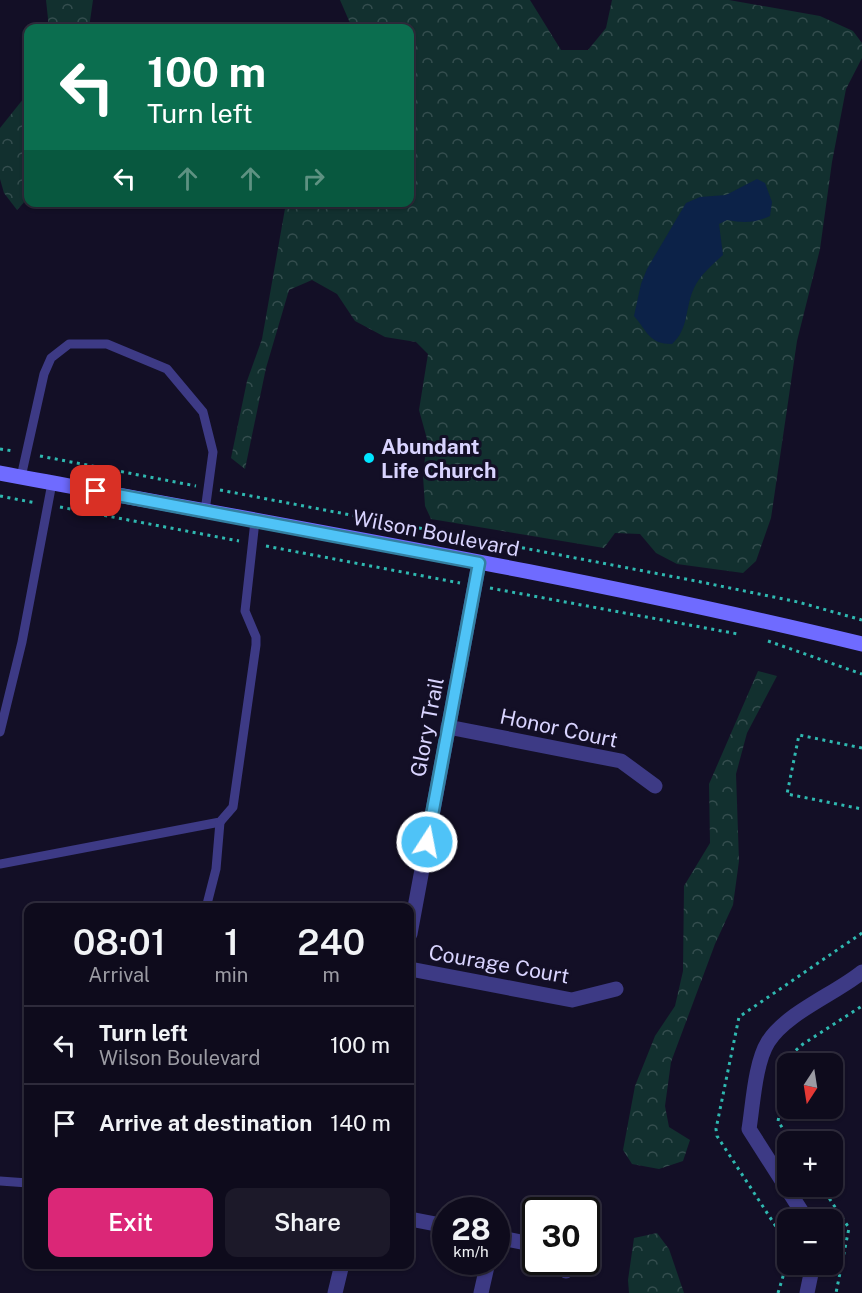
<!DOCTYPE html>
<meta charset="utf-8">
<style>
body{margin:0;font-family:"Public Sans",sans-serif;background:#1c1929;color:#f1f3f6;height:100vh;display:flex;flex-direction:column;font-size:22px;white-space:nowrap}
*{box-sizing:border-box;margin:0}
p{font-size:20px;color:#9b9ba3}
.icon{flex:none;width:33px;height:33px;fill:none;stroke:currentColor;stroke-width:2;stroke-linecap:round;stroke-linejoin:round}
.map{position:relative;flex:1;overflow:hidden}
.sheet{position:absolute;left:24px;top:903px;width:390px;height:366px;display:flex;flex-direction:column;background:#0e0b1c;border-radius:12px;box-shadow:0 2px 4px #0004,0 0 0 2px #2e2b3b}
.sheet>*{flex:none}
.hud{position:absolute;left:24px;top:24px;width:390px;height:183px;border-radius:12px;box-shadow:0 2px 4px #0004,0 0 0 2px #2e2b3b;background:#0b6e4f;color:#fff;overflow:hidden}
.needle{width:39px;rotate:192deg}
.fabs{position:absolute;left:777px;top:1053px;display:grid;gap:12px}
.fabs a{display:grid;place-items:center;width:66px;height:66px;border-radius:12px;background:#0e0b1c;box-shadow:0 2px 4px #0004,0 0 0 2px #2e2b3b;font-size:30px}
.speed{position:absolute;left:432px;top:1197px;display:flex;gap:12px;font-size:30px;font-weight:700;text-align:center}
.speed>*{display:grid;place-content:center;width:78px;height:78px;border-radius:50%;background:#0e0b1c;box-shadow:0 2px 4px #0004,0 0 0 2px #2e2b3b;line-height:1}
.speed small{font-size:15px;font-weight:400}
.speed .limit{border:3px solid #111;border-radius:9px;background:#fff;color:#111}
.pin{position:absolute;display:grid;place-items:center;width:51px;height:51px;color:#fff;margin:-26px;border-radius:12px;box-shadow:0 3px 9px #0006}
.me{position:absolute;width:66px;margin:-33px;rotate:11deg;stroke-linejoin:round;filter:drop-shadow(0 0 4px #0008)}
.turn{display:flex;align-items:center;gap:21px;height:126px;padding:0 24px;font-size:27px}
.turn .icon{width:78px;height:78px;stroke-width:2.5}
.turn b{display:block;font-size:42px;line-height:51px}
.lanes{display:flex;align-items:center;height:57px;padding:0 24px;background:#0003;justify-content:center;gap:30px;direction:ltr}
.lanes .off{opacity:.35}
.eta{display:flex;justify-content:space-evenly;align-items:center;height:102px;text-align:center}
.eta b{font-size:36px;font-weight:600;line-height:42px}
.primary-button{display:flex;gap:12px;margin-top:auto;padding:12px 24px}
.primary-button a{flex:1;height:69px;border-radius:12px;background:#db2777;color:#fff;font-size:24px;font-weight:600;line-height:69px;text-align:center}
.primary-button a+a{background:#1c1929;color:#f1f3f6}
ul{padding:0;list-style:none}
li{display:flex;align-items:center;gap:18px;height:78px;padding:0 24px;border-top:2px solid #2e2b3b}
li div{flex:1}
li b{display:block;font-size:22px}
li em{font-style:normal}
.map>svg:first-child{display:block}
.forest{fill:url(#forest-crowns)}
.water{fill:#0c2248}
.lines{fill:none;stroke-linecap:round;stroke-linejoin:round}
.path{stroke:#2fb8b0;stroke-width:3;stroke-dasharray:3 4.5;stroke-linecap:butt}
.service{stroke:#3d3a85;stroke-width:9}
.minor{stroke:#3d3a85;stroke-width:15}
.secondary{stroke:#6f6bff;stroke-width:15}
.route-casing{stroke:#337fa1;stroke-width:15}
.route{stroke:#4fc3f7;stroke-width:10}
.poi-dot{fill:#00e5ff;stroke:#130f26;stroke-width:2}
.labels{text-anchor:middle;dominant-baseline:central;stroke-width:6;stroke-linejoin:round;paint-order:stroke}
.poi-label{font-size:21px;font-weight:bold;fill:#d9d4ff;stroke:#130f26;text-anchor:start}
.street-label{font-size:21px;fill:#d9d4ff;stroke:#130f26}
</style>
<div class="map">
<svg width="862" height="1293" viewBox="0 0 862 1293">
<defs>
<pattern id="forest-crowns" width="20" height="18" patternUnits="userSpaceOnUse" patternTransform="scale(1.5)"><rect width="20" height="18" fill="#12302f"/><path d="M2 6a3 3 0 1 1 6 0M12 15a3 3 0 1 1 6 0" fill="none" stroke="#344d4e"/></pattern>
</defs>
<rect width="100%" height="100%" fill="#130f26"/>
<!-- forest -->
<g class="forest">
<polygon points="46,0 93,0 89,28 49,28"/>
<polygon points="340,0 530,0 561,50 588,50 606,28 612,0 729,0 820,16 853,31 862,43 862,58 846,89 832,162 820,249 797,341 771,518 756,561 743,573 677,564 656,553 640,534 615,533 604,548 431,519 425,506 423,476 427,439 419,410 428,354 416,342 385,337 355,321 337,294 312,280 289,290 266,368 245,469 231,458 247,381 262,339 286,203 410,202 410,28 348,28 350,23"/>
<polygon points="28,93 28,198 17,210 4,193 0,179 0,128"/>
<polygon points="758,671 777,676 747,733 736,774 739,861 733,905 715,944 671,1062 665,1106 669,1127 690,1140 683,1161 659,1169 632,1164 623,1150 635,1086 655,1036 675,1006 683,971 684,886 710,843 709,784"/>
<polygon points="657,1233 669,1249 684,1293 629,1293 628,1280 634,1238"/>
</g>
<!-- water -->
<path class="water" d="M757,179L765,183L772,202L770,216C754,223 744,223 727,220L719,224L723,255C712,265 700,275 694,288C685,307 689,329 672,344C649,344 648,332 634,316L641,284L647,269L686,203L700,197L726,195Z"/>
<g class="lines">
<!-- path -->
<g class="path">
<polyline points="0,449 13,451"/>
<polyline points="40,456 196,486"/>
<polyline points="220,490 696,581 798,602 862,620"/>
<polyline points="0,496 36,503"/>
<polyline points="60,507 239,541"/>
<polyline points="266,546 460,583"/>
<polyline points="490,588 738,634"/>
<polyline points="768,641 862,674"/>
<polyline points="862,748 799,735 787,794 862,809"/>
<polyline points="790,1064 795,1051 803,1044 862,1006"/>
<polyline points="788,1074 778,1121 791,1142"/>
<polyline points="821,1186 849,1228 836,1293"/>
<polyline points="788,1245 717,1136 716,1129 739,1017 862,933"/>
<polyline points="778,1293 788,1260"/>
</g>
<!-- service -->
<g class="service">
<polyline points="21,477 44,374 51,358 69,344 107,344 167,369 203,412 213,452 205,511"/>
<polyline points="0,732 22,642 52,483"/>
<polyline points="0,864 220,822 233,807 256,645 256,637 245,611 255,521"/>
<polyline points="206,908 216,869 220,822"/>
<polyline points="0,1181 28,1183"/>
</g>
<!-- minor -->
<g class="minor">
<polyline points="448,727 621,761 655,786"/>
<polyline points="410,934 479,563"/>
<polyline points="410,969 572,1000 616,989"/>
<polyline points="410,1219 446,1226"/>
<path d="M807,1220L749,1129C753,1104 755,1063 768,1042C786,1013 835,994 862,972"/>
<polyline points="496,1237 536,1245"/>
<polyline points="557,1262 566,1271"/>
<polyline points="335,1293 342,1264"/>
<polyline points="481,1293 488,1262"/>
<polyline points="807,1293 813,1264"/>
</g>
<!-- secondary -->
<path class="secondary" d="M0,473C288,527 577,575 862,644"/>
</g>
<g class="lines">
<defs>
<polyline id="route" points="96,491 479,563 427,842"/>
</defs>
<!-- route casing -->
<use href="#route" class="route-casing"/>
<!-- route -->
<use href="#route" class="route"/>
</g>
<!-- markers -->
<circle class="poi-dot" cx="369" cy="458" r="6"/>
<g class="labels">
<!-- poi labels -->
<g class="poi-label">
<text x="381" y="446">Abundant<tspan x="381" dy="24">Life Church</tspan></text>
</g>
<!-- street labels -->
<g class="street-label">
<text transform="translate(436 533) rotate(11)">Wilson Boulevard</text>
<text transform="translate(427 727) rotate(-79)">Glory Trail</text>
<text transform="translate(559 728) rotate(12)">Honor Court</text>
<text transform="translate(499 964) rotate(10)">Courage Court</text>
</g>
</g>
</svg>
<div class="fabs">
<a><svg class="needle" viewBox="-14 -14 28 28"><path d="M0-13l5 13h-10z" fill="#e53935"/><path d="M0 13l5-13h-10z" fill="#9b9ba3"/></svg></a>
<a>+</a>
<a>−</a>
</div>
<div class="speed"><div>28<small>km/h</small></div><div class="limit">30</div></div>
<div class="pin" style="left:96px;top:491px;background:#d93025"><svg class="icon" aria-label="arrive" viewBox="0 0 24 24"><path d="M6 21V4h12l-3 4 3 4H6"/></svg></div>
<svg class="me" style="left:427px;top:842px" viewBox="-20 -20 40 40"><circle r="17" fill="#4fc3f7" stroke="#fff" stroke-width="3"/><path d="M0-11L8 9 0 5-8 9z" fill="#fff"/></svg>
<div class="hud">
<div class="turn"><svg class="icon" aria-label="left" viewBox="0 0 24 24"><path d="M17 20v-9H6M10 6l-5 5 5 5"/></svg><div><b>100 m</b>Turn left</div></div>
<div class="lanes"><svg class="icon" aria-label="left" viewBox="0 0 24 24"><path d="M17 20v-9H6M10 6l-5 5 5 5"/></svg><svg class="icon off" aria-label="ahead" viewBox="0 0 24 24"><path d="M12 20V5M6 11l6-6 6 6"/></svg><svg class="icon off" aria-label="ahead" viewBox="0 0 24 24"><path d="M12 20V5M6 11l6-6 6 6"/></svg><svg class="icon off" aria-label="right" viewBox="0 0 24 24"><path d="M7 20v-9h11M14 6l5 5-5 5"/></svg></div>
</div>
<section class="sheet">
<div class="eta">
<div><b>08:01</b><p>Arrival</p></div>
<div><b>1</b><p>min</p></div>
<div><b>240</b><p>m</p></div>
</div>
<ul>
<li><svg class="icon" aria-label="left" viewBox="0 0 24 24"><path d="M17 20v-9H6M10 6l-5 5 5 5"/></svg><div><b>Turn left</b><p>Wilson Boulevard</p></div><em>100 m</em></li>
<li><svg class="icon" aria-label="arrive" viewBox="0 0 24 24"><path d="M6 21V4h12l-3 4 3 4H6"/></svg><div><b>Arrive at destination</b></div><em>140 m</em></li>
</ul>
<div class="primary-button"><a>Exit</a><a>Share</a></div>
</section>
</div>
